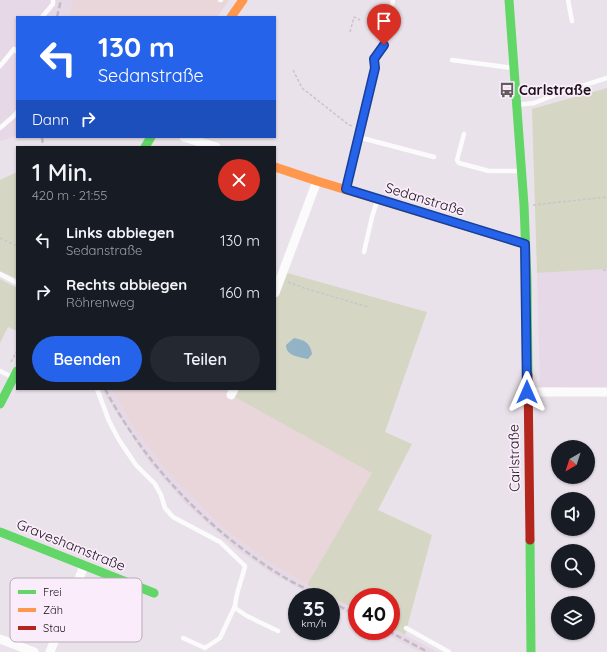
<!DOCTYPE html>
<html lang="de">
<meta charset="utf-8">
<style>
body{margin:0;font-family:Quicksand,sans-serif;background:#242831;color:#f1f3f6;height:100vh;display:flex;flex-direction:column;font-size:15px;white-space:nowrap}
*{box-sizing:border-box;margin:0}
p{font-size:13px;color:#9ea1a6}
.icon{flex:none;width:22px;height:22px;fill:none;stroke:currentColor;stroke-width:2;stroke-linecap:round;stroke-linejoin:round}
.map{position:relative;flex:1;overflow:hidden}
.panel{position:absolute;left:16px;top:146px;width:260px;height:244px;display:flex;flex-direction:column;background:#171b24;border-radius:0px;box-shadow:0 1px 3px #0004}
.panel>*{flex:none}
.top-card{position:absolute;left:16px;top:16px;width:260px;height:122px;border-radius:0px;box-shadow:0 1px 3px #0004;background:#2563eb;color:#fff;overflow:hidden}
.needle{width:26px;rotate:219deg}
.buttons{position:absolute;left:551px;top:440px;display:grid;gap:8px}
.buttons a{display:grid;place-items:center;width:44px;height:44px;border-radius:50%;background:#171b24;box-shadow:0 1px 3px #0004;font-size:20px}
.speed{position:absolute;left:288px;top:588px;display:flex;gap:8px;font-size:20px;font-weight:700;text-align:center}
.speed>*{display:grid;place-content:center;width:52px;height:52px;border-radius:50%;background:#171b24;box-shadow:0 1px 3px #0004;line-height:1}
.speed small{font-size:10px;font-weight:400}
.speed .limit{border:6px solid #d22;background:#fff;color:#111}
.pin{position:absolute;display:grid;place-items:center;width:34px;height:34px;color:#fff;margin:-41px -17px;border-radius:50% 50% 50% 0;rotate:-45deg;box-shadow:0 0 4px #0007}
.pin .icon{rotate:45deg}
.me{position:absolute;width:44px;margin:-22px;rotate:0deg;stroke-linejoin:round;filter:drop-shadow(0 0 3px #0008)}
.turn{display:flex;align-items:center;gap:14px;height:84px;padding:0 16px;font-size:18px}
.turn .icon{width:52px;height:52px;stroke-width:2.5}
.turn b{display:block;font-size:28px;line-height:34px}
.then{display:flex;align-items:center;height:38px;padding:0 16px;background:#0003;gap:8px;font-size:15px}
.round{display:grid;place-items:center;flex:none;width:42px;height:42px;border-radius:21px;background:#242831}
.overview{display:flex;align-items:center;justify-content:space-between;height:68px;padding:0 16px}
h1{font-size:24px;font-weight:600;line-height:30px}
.cta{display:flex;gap:8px;margin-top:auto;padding:8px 16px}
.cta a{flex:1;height:46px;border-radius:24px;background:#2563eb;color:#fff;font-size:16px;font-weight:600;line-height:46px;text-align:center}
.cta a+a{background:#242831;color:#f1f3f6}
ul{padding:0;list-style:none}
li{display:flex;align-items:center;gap:12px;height:52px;padding:0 16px}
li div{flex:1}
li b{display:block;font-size:15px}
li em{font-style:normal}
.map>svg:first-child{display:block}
.commercial{fill:#e8d6da}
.built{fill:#e7d8e7}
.green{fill:#d5d7c4}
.water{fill:#92b2c6}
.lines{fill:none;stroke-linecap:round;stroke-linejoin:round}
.path{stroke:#c8c6c8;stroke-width:1.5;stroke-dasharray:3 2;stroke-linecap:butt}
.lane{stroke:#fcfbfc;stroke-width:4.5}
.street{stroke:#fcfbfc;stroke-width:9}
.fast{stroke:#63d668;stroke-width:9}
.slow{stroke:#ff974d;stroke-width:9}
.jam{stroke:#b3261e;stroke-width:9}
.rail{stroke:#c0bdc0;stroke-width:2.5;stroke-dasharray:6 3;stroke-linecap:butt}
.route-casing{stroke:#184099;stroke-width:10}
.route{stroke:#2563eb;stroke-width:7}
.labels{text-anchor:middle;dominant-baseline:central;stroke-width:3.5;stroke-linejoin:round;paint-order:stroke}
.poi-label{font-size:14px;font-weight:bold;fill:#181318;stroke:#fbecfb;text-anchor:start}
.street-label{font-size:14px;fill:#181318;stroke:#fbecfb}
.key{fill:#fbecfb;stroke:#b7abb7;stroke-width:1}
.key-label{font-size:11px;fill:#181318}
</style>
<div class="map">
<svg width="607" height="652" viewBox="0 0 607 652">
<rect width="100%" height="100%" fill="#eae2ea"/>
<!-- commercial -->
<g class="commercial">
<polygon points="73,0 229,0 217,17 69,17"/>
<polygon points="111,389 234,389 232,395 373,473 307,585 270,563 219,525 191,497 163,467 134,428"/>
</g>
<!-- built -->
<g class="built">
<polygon points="0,0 73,0 69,17 17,17 17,136 0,141"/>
<polygon points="607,269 607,388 540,387 537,273"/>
<polygon points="101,389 111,389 134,428 163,467 224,529 273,565 307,585 357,610 357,619 331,605 331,597 315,597 271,573 234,547 200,517 185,503 149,462"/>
<polygon points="391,627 405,635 438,652 420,652 380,631 391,631"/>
</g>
<!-- green -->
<g class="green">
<polygon points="607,88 607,269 537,273 532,109"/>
<polygon points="15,173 17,174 17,279 0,271 0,180"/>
<polygon points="284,272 427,312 385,432 412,444 378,510 432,535 405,635 391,627 391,597 357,597 357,610 307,585 372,473 231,395 234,389 275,389 275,293"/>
<polygon points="0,279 17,288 17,331 8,327 0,343"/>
</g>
<!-- water -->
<path class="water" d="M294,338C304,340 310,342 312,354L308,359C299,357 286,356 286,345Z"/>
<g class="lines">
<!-- path -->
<g class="path">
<polyline points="350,32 354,17 360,20"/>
<polyline points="293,70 302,88 349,125 353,126"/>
<polyline points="533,205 607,197"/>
<polyline points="0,238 17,246"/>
<polyline points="603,270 607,270"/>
<polyline points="288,282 304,288 368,307"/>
<polyline points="11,362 17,351"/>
<polyline points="70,623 104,636"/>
</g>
<!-- lane -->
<g class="lane">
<polyline points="220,0 221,0"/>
<polyline points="568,0 572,21"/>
<polyline points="42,17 53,4 53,0"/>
<polyline points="374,59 385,45 393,0"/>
<polyline points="452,60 513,68"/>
<polyline points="0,66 14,49 17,52"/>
<polyline points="517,105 534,103 560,93 607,78"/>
<polyline points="0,128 15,115 17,112"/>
<polyline points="464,134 457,160 459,163 489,171 521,171"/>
<polyline points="358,137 434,157"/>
<polyline points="364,252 372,217 377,201"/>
<polyline points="0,274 17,283"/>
<polyline points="0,371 12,377"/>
<path d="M97,389L109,421L119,440L136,465L155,484L161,495L165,508L173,517L220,542L245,566C242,580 235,594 235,608L247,616L278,631"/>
<polyline points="406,628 449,652"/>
<polyline points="183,638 205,648 220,638 235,606"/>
</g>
<!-- street -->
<g class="street">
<polyline points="184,137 216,147"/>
<polyline points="346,189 375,68 374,59"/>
<polyline points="275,293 317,181"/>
<polyline points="527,392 607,392"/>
<polyline points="231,395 234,389"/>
<polyline points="0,639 34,652"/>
<polyline points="50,652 84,566"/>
</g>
<!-- fast -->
<g class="fast">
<polyline points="509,0 524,205 527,281 528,375"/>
<polyline points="145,147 151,137"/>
<polyline points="0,404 17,371"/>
<polyline points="0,532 154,593"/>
<polyline points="530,540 531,652"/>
</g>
<!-- slow -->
<g class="slow">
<polyline points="231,17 243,0"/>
<polyline points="275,167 317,181 525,244"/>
</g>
<!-- jam -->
<polyline class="jam" points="528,375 530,540"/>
<!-- rail -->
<g class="rail">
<polyline points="57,17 61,0"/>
<polyline points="42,137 43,147"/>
<path d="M105,389C145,465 209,531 282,576C295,584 309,590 322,597"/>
<polyline points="331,602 357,615"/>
<polyline points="388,631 428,652"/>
</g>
</g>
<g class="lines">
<defs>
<polyline id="route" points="384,45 374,59 375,68 346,189 525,244 527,392"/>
</defs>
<!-- route casing -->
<use href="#route" class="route-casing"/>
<!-- route -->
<use href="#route" class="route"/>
</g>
<!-- icons -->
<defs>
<symbol id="bus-bare" viewBox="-9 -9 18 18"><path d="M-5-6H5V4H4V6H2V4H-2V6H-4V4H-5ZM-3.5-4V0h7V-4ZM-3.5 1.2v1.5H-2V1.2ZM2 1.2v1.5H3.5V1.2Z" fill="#625b62" stroke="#fbecfb" stroke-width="2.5" paint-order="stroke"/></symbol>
</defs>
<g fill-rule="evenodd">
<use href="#bus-bare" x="496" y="79" width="22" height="22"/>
</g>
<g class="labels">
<!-- poi labels -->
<g class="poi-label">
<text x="519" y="90">Carlstraße</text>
</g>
<!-- street labels -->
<g class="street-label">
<text transform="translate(425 199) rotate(17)">Sedanstraße</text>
<text transform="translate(514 458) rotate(-91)">Carlstraße</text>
<text transform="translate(71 545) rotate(22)">Graveshamstraße</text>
</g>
</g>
<!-- legend -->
<rect x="10" y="578" width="132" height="64" rx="6" class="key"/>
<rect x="18" y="590" width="18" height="4" fill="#63d668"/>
<rect x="18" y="608" width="18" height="4" fill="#ff974d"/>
<rect x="18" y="626" width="18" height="4" fill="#b3261e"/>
<g class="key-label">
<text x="43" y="596">Frei</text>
<text x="43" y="614">Zäh</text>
<text x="43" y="632">Stau</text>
</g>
</svg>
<div class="buttons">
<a><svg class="needle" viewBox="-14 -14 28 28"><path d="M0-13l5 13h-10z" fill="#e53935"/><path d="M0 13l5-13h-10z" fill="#9ea1a6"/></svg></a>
<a><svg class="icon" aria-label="sound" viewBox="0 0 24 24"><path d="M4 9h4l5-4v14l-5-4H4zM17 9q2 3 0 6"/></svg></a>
<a><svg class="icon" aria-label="search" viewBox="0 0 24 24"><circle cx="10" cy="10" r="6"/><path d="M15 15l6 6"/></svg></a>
<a><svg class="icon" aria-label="layers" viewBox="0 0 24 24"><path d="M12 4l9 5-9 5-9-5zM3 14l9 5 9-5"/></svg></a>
</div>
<div class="speed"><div>35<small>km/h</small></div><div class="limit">40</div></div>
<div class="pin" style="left:384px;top:45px;background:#d93025"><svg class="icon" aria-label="arrive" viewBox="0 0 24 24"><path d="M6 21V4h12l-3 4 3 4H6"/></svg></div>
<svg class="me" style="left:527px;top:392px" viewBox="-20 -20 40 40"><path d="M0-17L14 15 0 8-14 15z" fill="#2563eb" stroke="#fff" stroke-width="4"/></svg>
<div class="top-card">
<div class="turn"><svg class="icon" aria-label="left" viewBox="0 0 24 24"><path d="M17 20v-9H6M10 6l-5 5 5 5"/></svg><div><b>130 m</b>Sedanstraße</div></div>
<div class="then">Dann<svg class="icon" aria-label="right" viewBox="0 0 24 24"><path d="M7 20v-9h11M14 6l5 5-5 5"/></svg></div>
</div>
<section class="panel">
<div class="overview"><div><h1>1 Min.</h1><p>420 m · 21:55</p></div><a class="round" style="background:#d93025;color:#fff"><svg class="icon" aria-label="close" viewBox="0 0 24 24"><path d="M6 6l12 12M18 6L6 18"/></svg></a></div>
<ul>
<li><svg class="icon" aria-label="left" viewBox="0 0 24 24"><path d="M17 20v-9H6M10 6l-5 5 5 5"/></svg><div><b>Links abbiegen</b><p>Sedanstraße</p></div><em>130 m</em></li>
<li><svg class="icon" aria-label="right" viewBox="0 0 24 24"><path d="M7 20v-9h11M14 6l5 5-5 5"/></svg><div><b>Rechts abbiegen</b><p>Röhrenweg</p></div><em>160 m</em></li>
</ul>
<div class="cta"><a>Beenden</a><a>Teilen</a></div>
</section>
</div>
